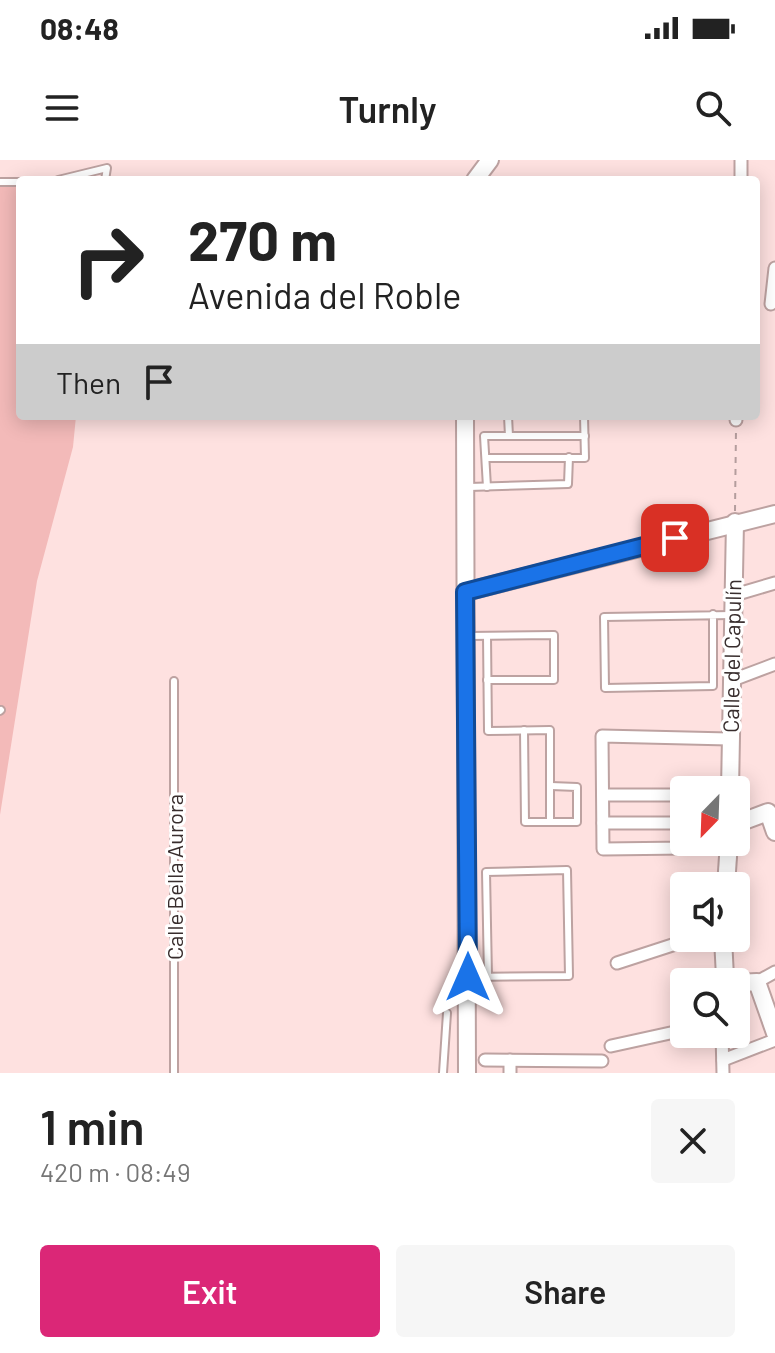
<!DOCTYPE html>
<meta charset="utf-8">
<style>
body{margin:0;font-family:Barlow,sans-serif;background:#f6f6f6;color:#222;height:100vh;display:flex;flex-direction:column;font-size:30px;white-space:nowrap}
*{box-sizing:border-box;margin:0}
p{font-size:26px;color:#767676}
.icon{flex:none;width:44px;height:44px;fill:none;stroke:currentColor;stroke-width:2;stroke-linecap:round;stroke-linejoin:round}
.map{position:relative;height:913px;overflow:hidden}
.drawer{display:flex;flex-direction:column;background:#fff;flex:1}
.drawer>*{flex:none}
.guide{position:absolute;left:16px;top:16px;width:744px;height:244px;border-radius:8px;box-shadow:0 4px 20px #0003;background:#fff;color:#222;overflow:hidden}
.needle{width:52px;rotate:203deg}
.controls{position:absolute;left:670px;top:616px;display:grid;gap:16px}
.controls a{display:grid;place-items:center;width:80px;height:80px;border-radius:8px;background:#fff;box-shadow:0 4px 20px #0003;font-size:40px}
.pin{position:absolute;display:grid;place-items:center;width:68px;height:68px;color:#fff;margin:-34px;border-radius:16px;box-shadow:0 4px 12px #0006}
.me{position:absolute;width:88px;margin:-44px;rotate:0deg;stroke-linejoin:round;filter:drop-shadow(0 0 6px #0008)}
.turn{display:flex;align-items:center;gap:28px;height:168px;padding:0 40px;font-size:36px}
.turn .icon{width:104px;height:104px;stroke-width:2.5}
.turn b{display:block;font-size:56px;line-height:68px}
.then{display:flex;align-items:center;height:76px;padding:0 40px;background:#0003;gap:16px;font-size:30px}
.round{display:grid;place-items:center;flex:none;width:84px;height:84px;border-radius:8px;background:#f6f6f6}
.summary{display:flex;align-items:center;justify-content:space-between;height:136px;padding:0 40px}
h1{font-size:48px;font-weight:600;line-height:60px}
.action{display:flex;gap:16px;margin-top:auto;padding:16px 40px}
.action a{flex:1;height:92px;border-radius:8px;background:#db2777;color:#fff;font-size:32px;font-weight:600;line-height:92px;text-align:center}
.action a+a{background:#f6f6f6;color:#222}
.status{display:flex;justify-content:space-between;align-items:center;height:56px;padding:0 40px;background:#fff;direction:ltr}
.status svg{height:22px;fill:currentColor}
header{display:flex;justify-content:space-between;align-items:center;height:104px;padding:0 40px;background:#fff;font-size:36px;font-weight:600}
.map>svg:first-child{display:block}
.green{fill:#f3bab9}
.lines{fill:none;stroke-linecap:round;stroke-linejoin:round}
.lane-casing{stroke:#bda2a1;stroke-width:10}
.street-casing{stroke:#bda2a1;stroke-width:15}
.secondary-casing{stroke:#bda2a1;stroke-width:20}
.path{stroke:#b49d9d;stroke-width:2;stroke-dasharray:6 6;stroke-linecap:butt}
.lane{stroke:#fff;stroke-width:6}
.street{stroke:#fff;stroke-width:11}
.secondary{stroke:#fff;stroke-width:16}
.route-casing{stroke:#114b97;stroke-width:20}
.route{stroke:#1a73e8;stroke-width:14}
.labels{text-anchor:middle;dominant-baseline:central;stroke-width:6;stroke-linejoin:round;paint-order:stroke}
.street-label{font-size:22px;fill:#382d2d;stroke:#fff}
</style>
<div class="status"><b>08:48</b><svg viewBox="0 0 49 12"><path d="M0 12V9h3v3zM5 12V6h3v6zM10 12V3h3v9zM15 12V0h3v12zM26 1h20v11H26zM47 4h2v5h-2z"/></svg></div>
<header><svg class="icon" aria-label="menu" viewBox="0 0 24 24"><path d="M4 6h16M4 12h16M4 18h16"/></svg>Turnly<svg class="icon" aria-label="search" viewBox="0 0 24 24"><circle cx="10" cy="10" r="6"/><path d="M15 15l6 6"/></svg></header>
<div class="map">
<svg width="775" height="913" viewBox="0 0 775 913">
<rect width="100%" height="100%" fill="#fee1e0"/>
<!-- green -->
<polygon class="green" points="20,25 20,256 76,256 73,287 37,421 0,655 0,26"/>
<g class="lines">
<defs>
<g id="lane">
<polyline points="58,20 107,8 105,20"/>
<polyline points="0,22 20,22"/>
<polyline points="508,256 509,276"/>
<polyline points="486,298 585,298 584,256"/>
<polyline points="469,327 568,324 569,297"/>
<polyline points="487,327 484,276 585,276"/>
<polyline points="713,454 713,526 605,528 604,457 732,455"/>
<polyline points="469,476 554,475 554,520 487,520"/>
<polyline points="487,476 488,571 550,570 550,662"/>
<polyline points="174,521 174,913"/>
<polyline points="0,551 1,550"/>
<polyline points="524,570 525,662 577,662 577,627 551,626"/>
<polyline points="468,817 569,816 567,710 486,712 488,817"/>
<polyline points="443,913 447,853"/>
</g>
<g id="street">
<polyline points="741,20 741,0"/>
<polyline points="771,144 775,108"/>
<polyline points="736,260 736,256"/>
<polyline points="731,436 775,423"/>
<polyline points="730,521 775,504"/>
<polyline points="603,635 684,635"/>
<polyline points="603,663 684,663"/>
<polyline points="687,682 686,688 603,689 602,576 729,579"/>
<polyline points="617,803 694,778"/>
<polyline points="757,822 775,812"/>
<polyline points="722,874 723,913"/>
<polyline points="611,886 684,870"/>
<polyline points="485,900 602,901"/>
<polyline points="510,900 510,913"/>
<polyline points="723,900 775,880"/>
</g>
<g id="secondary">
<polyline points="475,20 490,0"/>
<polyline points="465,256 467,913"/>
<polyline points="465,432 775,354"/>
<polyline points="730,630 735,362"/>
<polyline points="736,664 768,652 775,672"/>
<polyline points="726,726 729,682"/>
<polyline points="723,778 725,817 734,822"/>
<polyline points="736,823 757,822 775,873"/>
</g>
</defs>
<!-- lane casing -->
<use href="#lane" class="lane-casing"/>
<!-- street casing -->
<use href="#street" class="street-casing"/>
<!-- secondary casing -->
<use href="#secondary" class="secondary-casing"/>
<!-- path -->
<polyline class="path" points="735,351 736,269"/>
<!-- lane -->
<use href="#lane" class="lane"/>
<!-- street -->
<use href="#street" class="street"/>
<!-- secondary -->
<use href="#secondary" class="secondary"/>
</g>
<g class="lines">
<defs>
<polyline id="route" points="468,817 465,432 675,378"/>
</defs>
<!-- route casing -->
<use href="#route" class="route-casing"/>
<!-- route -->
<use href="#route" class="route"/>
</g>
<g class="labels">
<!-- street labels -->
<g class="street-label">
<text transform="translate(731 496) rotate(-89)">Calle del Capulín</text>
<text transform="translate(174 717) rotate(-90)">Calle Bella Aurora</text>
</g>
</g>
</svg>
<div class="controls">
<a><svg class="needle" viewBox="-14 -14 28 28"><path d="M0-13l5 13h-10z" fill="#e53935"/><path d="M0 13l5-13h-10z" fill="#767676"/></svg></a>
<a><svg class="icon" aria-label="sound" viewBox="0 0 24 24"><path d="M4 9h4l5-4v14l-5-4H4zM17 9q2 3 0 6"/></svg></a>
<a><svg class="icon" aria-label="search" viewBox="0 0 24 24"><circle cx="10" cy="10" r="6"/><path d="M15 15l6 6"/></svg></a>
</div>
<div class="pin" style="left:675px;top:378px;background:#d93025"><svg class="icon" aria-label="arrive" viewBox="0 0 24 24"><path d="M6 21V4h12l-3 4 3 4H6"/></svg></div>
<svg class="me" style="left:468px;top:817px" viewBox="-20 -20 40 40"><path d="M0-17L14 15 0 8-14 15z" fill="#1a73e8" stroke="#fff" stroke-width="4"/></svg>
<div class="guide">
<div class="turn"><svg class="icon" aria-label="right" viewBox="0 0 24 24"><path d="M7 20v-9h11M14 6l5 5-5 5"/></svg><div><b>270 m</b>Avenida del Roble</div></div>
<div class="then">Then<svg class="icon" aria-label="arrive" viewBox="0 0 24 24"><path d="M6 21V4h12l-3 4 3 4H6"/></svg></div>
</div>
</div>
<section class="drawer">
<div class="summary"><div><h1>1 min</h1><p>420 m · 08:49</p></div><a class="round"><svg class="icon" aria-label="close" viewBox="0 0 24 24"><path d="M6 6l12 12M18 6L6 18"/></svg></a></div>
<div class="action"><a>Exit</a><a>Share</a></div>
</section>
